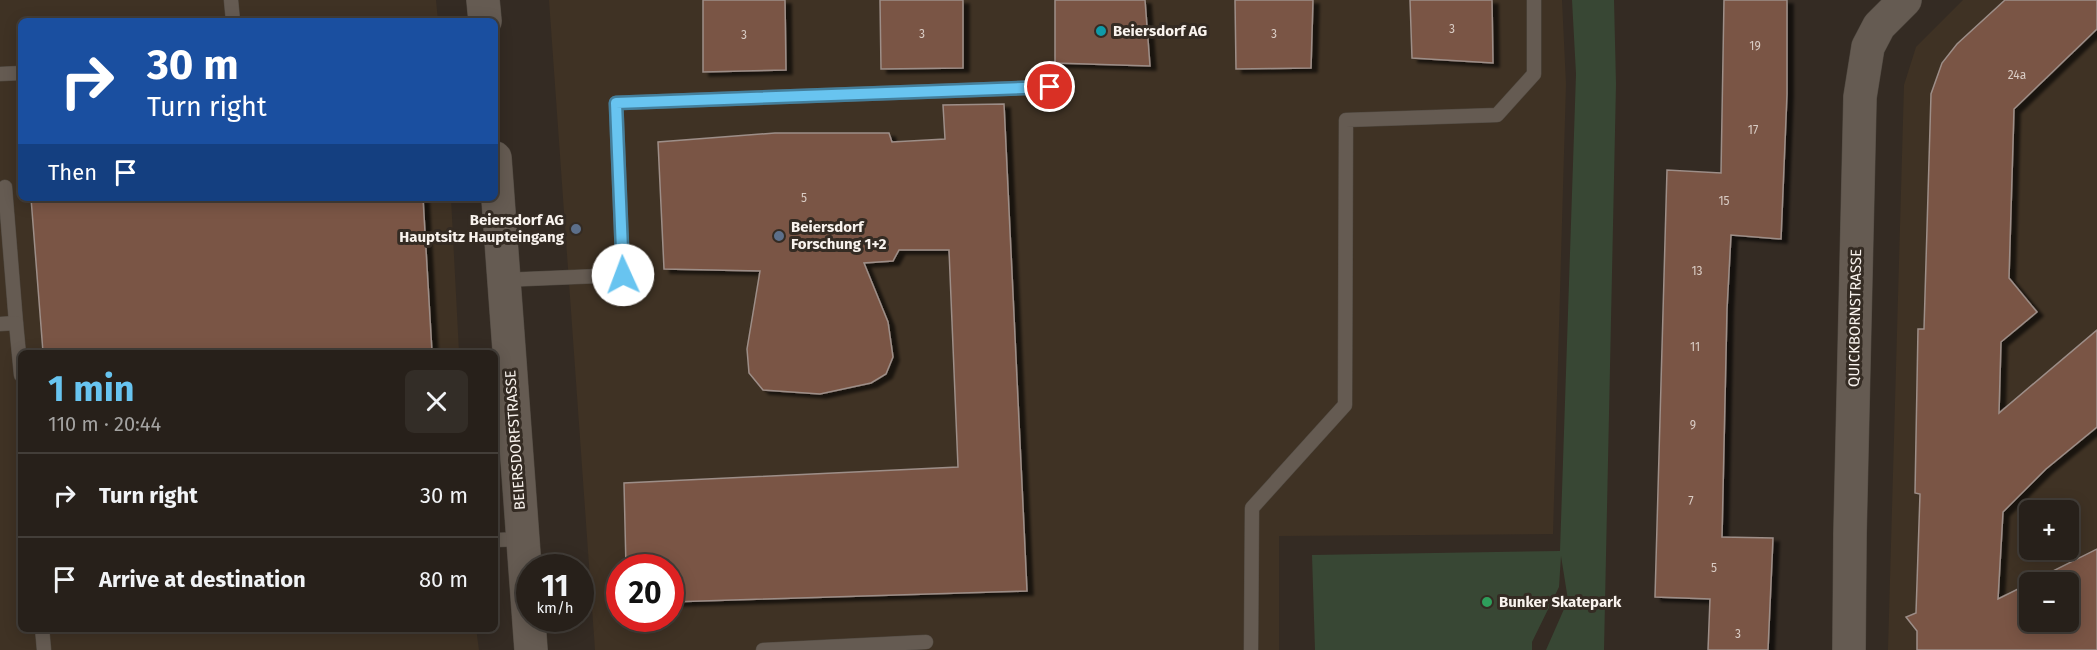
<!DOCTYPE html>
<meta charset="utf-8">
<style>
body{margin:0;font-family:"Fira Sans",sans-serif;background:#332d27;color:#f1f3f6;height:100vh;display:flex;flex-direction:column;font-size:22px;white-space:nowrap}
*{box-sizing:border-box;margin:0}
p{font-size:20px;color:#a4a3a2}
.icon{flex:none;width:33px;height:33px;fill:none;stroke:currentColor;stroke-width:2;stroke-linecap:round;stroke-linejoin:round}
.map{position:relative;flex:1;overflow:hidden}
.details{position:absolute;left:18px;top:350px;width:480px;height:282px;display:flex;flex-direction:column;background:#27201a;border-radius:9px;box-shadow:0 3px 15px #0003,0 0 0 2px #433e39}
.details>*{flex:none}
.top-card{position:absolute;left:18px;top:18px;width:480px;height:183px;border-radius:9px;box-shadow:0 3px 15px #0003,0 0 0 2px #433e39;background:#1a4fa0;color:#fff;overflow:hidden}
.buttons{position:absolute;left:2019px;top:500px;display:grid;gap:12px}
.buttons a{display:grid;place-items:center;width:60px;height:60px;border-radius:9px;background:#27201a;box-shadow:0 3px 15px #0003,0 0 0 2px #433e39;font-size:30px}
.speed{position:absolute;left:516px;top:554px;display:flex;gap:12px;font-size:30px;font-weight:700;text-align:center}
.speed>*{display:grid;place-content:center;width:78px;height:78px;border-radius:50%;background:#27201a;box-shadow:0 3px 15px #0003,0 0 0 2px #433e39;line-height:1}
.speed small{font-size:15px;font-weight:400}
.speed .limit{border:9px solid #d22;background:#fff;color:#111}
.pin{position:absolute;display:grid;place-items:center;width:51px;height:51px;color:#fff;margin:-26px;border:3px solid #fff;border-radius:50%;box-shadow:0 2px 6px #0007}
.me{position:absolute;width:66px;margin:-33px;rotate:358deg;stroke-linejoin:round;filter:drop-shadow(0 0 4px #0008)}
.turn{display:flex;align-items:center;gap:21px;height:126px;padding:0 30px;font-size:27px}
.turn .icon{width:78px;height:78px;stroke-width:2.5}
.turn b{display:block;font-size:42px;line-height:51px}
.then{display:flex;align-items:center;height:57px;padding:0 30px;background:#0003;gap:12px;font-size:22px}
.round{display:grid;place-items:center;flex:none;width:63px;height:63px;border-radius:9px;background:#332d27}
.summary{display:flex;align-items:center;justify-content:space-between;height:102px;padding:0 30px}
h1{font-size:36px;font-weight:700;line-height:45px;color:#68c4f0}
ul{padding:0;list-style:none}
li{display:flex;align-items:center;gap:18px;height:84px;padding:0 30px;border-top:2px solid #433e39}
li div{flex:1}
li b{display:block;font-size:22px}
li em{font-style:normal}
.map>svg:first-child{display:block}
.industrial{fill:#3f3224;fill-rule:evenodd}
.green{fill:#384734}
.building{fill:#7a5544;stroke:#9d8e88;stroke-width:1.5;filter:url(#shadow)}
.lines{fill:none;stroke-linecap:round;stroke-linejoin:round}
.service-casing{stroke:#514a42;stroke-width:15}
.tertiary-casing{stroke:#514a42;stroke-width:34}
.service{stroke:#655b52;stroke-width:14}
.tertiary{stroke:#655b52;stroke-width:33}
.route-casing{stroke:#447f9c;stroke-width:15}
.route{stroke:#68c4f0;stroke-width:10}
.culture-dot{fill:#0f9aa8;stroke:#342b23;stroke-width:2}
.service-dot{fill:#5c6f8a;stroke:#342b23;stroke-width:2}
.leisure-dot{fill:#2e9e5b;stroke:#342b23;stroke-width:2}
.labels{text-anchor:middle;dominant-baseline:central;stroke-width:6;stroke-linejoin:round;paint-order:stroke}
.number-label{font-size:12px;fill:#d9ccc4}
.poi-label{font-size:15px;font-weight:bold;fill:#f9f3ee;stroke:#342b23;text-anchor:start}
.street-label{font-size:15px;fill:#f9f3ee;stroke:#342b23}
</style>
<div class="map">
<svg width="2097" height="650" viewBox="0 0 2097 650">
<defs>
<filter id="shadow"><feDropShadow dx="6" dy="4" stdDeviation="1.5" flood-color="#0009"/></filter>
</defs>
<rect width="100%" height="100%" fill="#342b23"/>
<!-- industrial -->
<g class="industrial">
<polygon points="0,0 436,0 438,21 21,21 21,198 451,198 459,352 21,352 21,628 476,628 479,650 0,650"/>
<path d="M549,0H1562L1566,84L1553,534L1279,536V650H595ZM620,567H670V618H620Z"/>
<path d="M1963,0H2097V650H1888L1904,85L1916,47ZM2030,510H2068V549H2030ZM2030,582H2068V621H2030Z"/>
</g>
<!-- green -->
<polygon class="green" points="1572,0 1614,0 1616,84 1604,650 1546,650 1568,600 1561,556 1559,587 1532,642 1532,650 1315,650 1312,555 1560,551 1576,74"/>
<!-- building -->
<g class="building">
<polygon points="703,0 785,0 786,70 703,72"/>
<polygon points="880,0 963,0 963,68 881,69"/>
<polygon points="1055,0 1145,0 1150,66 1055,63"/>
<polygon points="1235,0 1313,0 1311,68 1236,69"/>
<polygon points="1410,0 1492,0 1493,63 1412,58"/>
<polygon points="1724,0 1787,0 1787,94 1781,239 1731,235 1727,309 1722,537 1773,538 1768,650 1708,650 1710,599 1655,597 1667,170 1721,173"/>
<polygon points="2005,0 2097,0 2097,29 2014,109 2009,278 2037,312 2001,342 1999,413 2097,330 2097,427 2046,469 2003,512 1998,599 2030,583 2030,621 2068,621 2068,582 2031,582 2097,549 2097,650 1917,650 1917,631 1906,617 1916,613 1920,494 1915,493 1918,329 1924,329 1931,94 1942,63 1957,44"/>
<polygon points="1004,104 1027,591 670,602 670,567 626,567 624,483 958,467 949,250 899,250 893,261 864,263 888,322 893,357 886,374 871,383 820,394 763,390 749,373 747,349 760,271 664,269 658,142 775,133 889,133 892,142 945,139 943,105"/>
<polygon points="31,198 423,198 432,352 43,352"/>
</g>
<g class="lines">
<defs>
<g id="service">
<polyline points="231,0 233,21"/>
<polyline points="0,74 21,73"/>
<polyline points="5,187 16,323"/>
<polyline points="504,280 623,275 616,103 1050,87"/>
<polyline points="0,324 16,323 21,375"/>
<polyline points="495,540 523,539"/>
<polyline points="42,628 44,650"/>
<polyline points="763,650 926,642"/>
<polyline points="1251,650 1252,508 1345,405 1346,120 1497,115 1534,74 1534,0"/>
</g>
<g id="tertiary">
<polyline points="483,0 485,21"/>
<polyline points="495,158 531,650"/>
<polyline points="1849,650 1850,534 1860,97 1868,47 1879,26 1905,0"/>
</g>
</defs>
<!-- service casing -->
<use href="#service" class="service-casing"/>
<!-- tertiary casing -->
<use href="#tertiary" class="tertiary-casing"/>
<!-- service -->
<use href="#service" class="service"/>
<!-- tertiary -->
<use href="#tertiary" class="tertiary"/>
</g>
<g class="lines">
<defs>
<polyline id="route" points="623,275 616,103 1050,87"/>
</defs>
<!-- route casing -->
<use href="#route" class="route-casing"/>
<!-- route -->
<use href="#route" class="route"/>
</g>
<!-- markers -->
<circle class="culture-dot" cx="1101" cy="31" r="6"/>
<g class="service-dot">
<circle cx="576" cy="229" r="6"/>
<circle cx="779" cy="236" r="6"/>
</g>
<circle class="leisure-dot" cx="1487" cy="602" r="6"/>
<g class="labels">
<!-- number labels -->
<g class="number-label">
<text x="1452" y="29">3</text>
<text x="922" y="34">3</text>
<text x="1274" y="34">3</text>
<text x="744" y="35">3</text>
<text x="1755" y="46">19</text>
<text x="2017" y="75">24a</text>
<text x="1753" y="130">17</text>
<text x="804" y="198">5</text>
<text x="1724" y="201">15</text>
<text x="1697" y="271">13</text>
<text x="1695" y="347">11</text>
<text x="1693" y="425">9</text>
<text x="1691" y="501">7</text>
<text x="1714" y="568">5</text>
<text x="1738" y="634">3</text>
</g>
<!-- poi labels -->
<g class="poi-label">
<text x="1113" y="31">Beiersdorf AG</text>
<text x="564" y="220" text-anchor="end">Beiersdorf AG<tspan x="564" dy="17">Hauptsitz Haupteingang</tspan></text>
<text x="791" y="227">Beiersdorf<tspan x="791" dy="17">Forschung 1+2</tspan></text>
<text x="1499" y="602">Bunker Skatepark</text>
</g>
<!-- street labels -->
<g class="street-label">
<text transform="translate(1855 318) rotate(-89)">QUICKBORNSTRASSE</text>
<text transform="translate(515 440) rotate(-94)">BEIERSDORFSTRASSE</text>
</g>
</g>
</svg>
<div class="buttons">
<a>+</a>
<a>−</a>
</div>
<div class="speed"><div>11<small>km/h</small></div><div class="limit">20</div></div>
<div class="pin" style="left:1050px;top:87px;background:#d93025"><svg class="icon" aria-label="arrive" viewBox="0 0 24 24"><path d="M6 21V4h12l-3 4 3 4H6"/></svg></div>
<svg class="me" style="left:623px;top:275px" viewBox="-20 -20 40 40"><circle r="19" fill="#fff"/><path d="M0-13L10 11 0 6-10 11z" fill="#68c4f0"/></svg>
<div class="top-card">
<div class="turn"><svg class="icon" aria-label="right" viewBox="0 0 24 24"><path d="M7 20v-9h11M14 6l5 5-5 5"/></svg><div><b>30 m</b>Turn right</div></div>
<div class="then">Then<svg class="icon" aria-label="arrive" viewBox="0 0 24 24"><path d="M6 21V4h12l-3 4 3 4H6"/></svg></div>
</div>
<section class="details">
<div class="summary"><div><h1>1 min</h1><p>110 m · 20:44</p></div><a class="round"><svg class="icon" aria-label="close" viewBox="0 0 24 24"><path d="M6 6l12 12M18 6L6 18"/></svg></a></div>
<ul>
<li><svg class="icon" aria-label="right" viewBox="0 0 24 24"><path d="M7 20v-9h11M14 6l5 5-5 5"/></svg><div><b>Turn right</b></div><em>30 m</em></li>
<li><svg class="icon" aria-label="arrive" viewBox="0 0 24 24"><path d="M6 21V4h12l-3 4 3 4H6"/></svg><div><b>Arrive at destination</b></div><em>80 m</em></li>
</ul>
</section>
</div>
